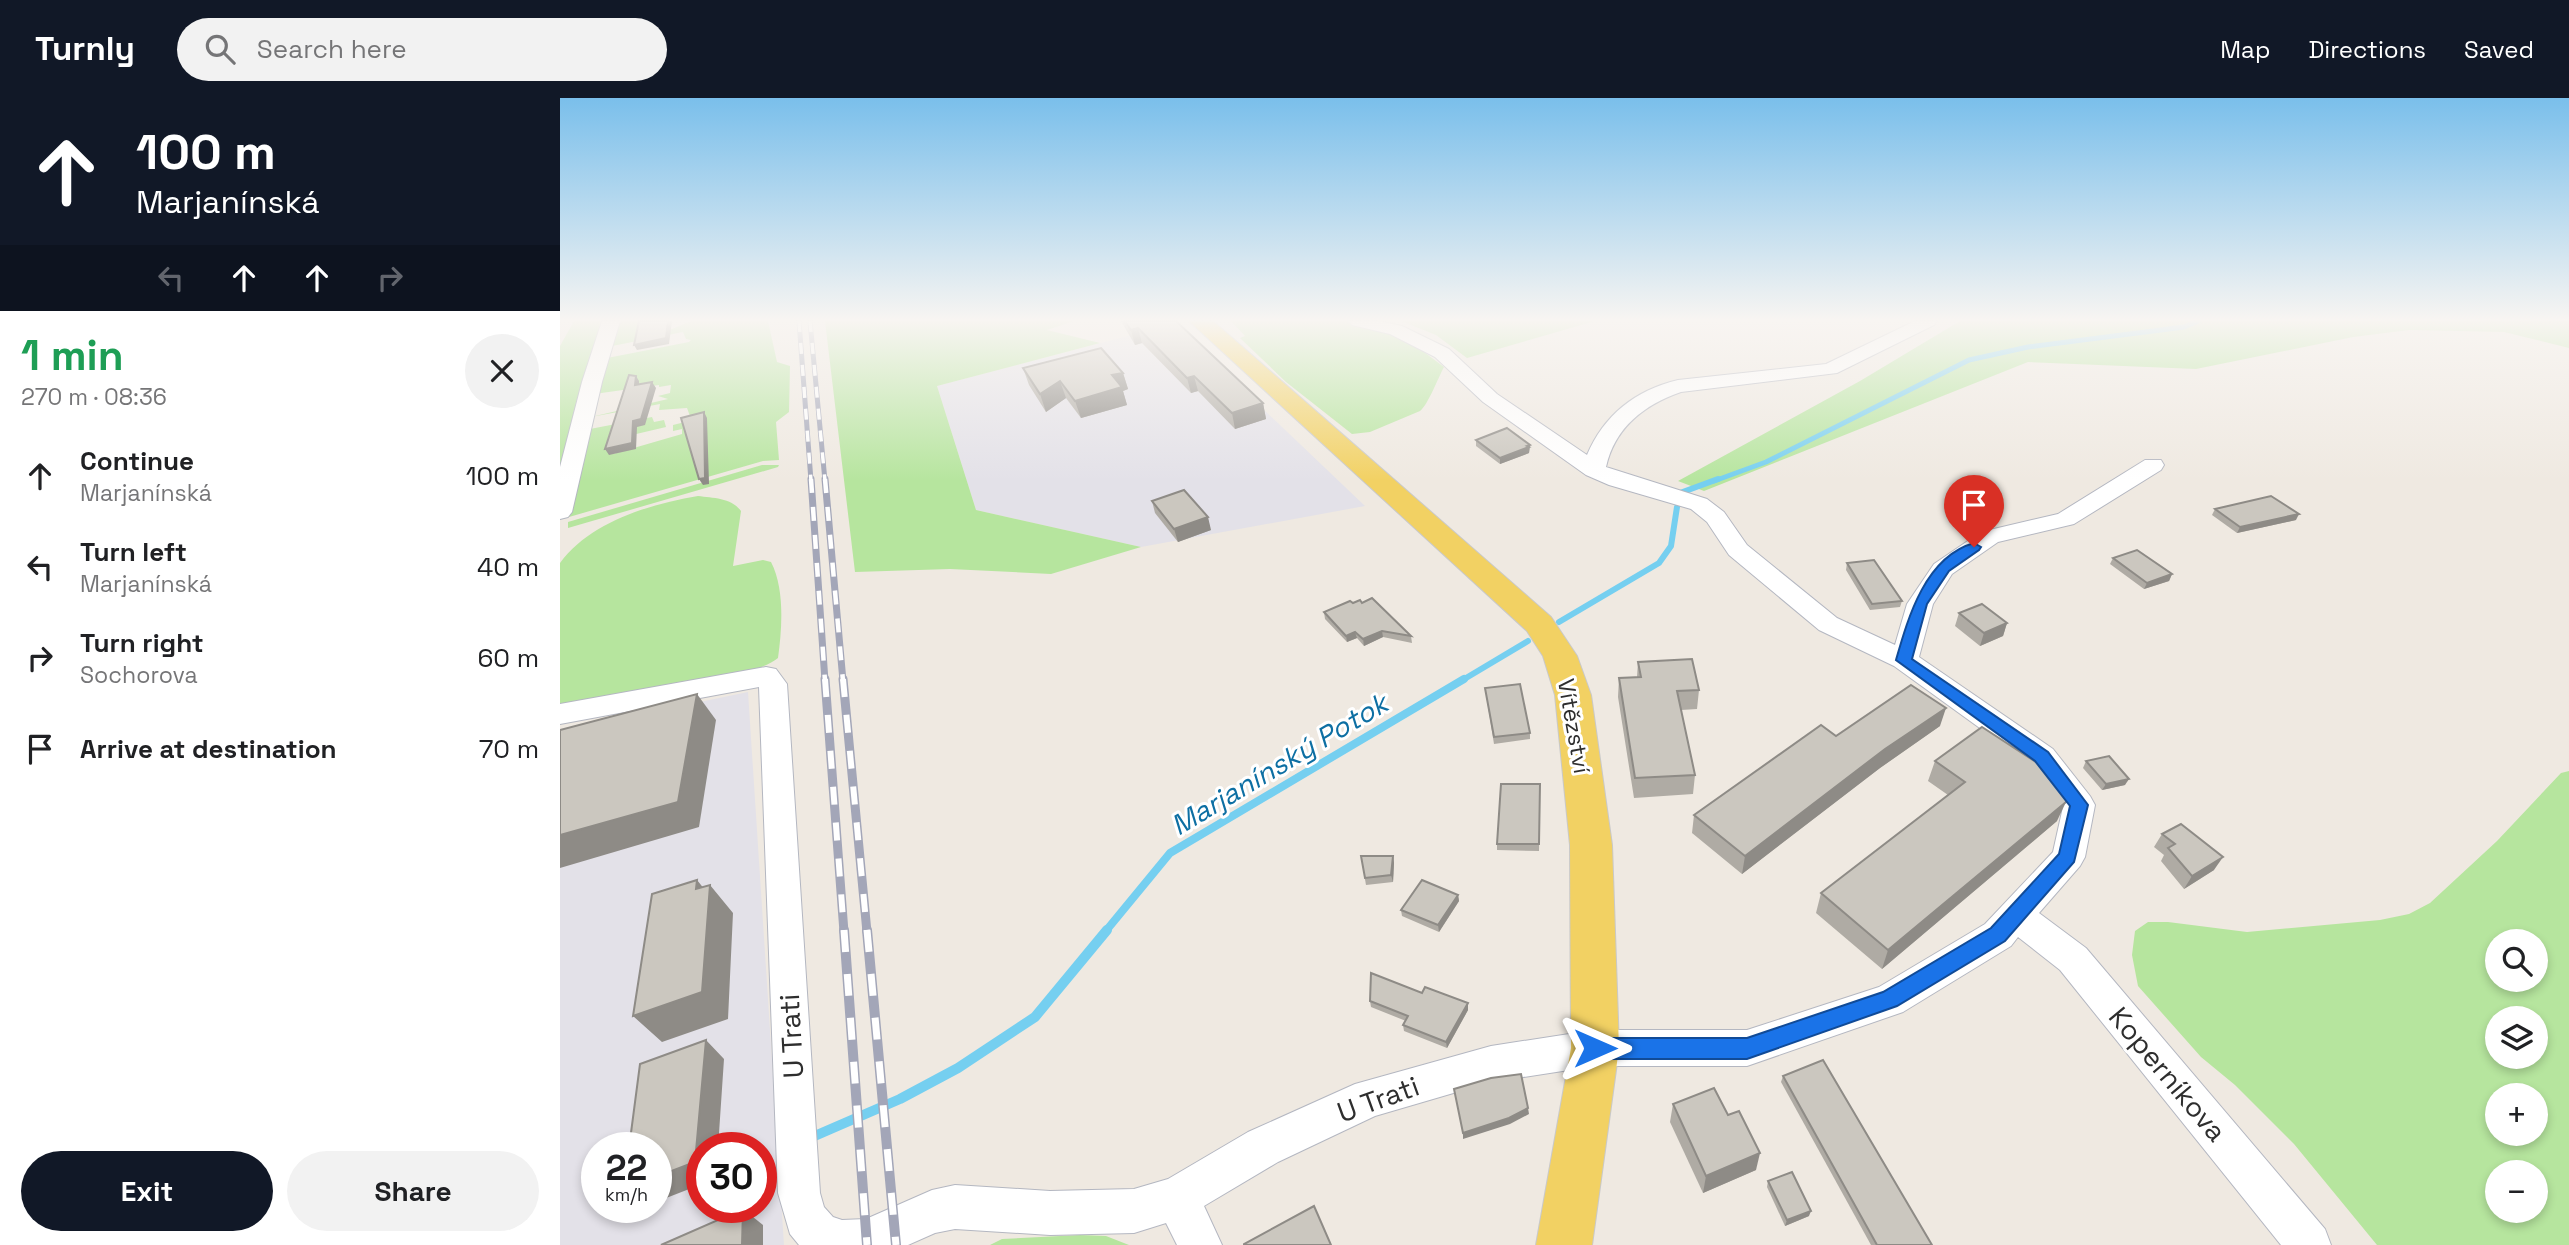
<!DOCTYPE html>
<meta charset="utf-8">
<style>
body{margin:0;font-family:"Space Grotesk",sans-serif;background:#f2f2f2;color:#202124;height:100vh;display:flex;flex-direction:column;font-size:26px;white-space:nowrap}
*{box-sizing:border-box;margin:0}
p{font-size:23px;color:#757577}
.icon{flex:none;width:38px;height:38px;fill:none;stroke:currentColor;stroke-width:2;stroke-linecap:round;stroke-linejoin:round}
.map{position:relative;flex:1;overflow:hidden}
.details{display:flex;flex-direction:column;background:#fff;width:560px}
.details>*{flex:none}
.hud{background:#111827;color:#fff;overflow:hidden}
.tools{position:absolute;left:1925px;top:831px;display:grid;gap:14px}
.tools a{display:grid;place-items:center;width:63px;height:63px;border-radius:50%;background:#fff;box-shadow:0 4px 10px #0003;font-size:35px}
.speed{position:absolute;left:21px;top:1034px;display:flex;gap:14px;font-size:35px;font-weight:700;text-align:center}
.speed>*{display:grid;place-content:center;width:91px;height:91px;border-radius:50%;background:#fff;box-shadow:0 4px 10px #0003;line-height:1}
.speed small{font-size:18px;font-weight:400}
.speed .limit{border:10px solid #d22;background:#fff;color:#111}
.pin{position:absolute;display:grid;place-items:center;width:60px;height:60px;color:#fff;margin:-72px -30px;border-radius:50% 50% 50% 0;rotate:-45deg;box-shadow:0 0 7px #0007}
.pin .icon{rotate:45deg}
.me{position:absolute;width:77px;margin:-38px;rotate:90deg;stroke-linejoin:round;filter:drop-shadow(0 0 5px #0008)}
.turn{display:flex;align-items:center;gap:24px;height:147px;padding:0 21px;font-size:32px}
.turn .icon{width:91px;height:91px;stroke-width:2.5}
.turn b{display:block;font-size:49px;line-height:60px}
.lanes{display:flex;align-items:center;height:66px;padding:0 21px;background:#0003;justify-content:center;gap:35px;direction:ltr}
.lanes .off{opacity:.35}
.round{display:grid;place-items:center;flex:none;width:74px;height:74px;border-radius:37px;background:#f2f2f2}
.headline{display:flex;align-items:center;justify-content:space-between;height:119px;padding:0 21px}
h1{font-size:42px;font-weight:700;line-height:52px;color:#1e9e55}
.cta{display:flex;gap:14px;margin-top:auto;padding:14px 21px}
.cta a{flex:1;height:80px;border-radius:42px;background:#111827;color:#fff;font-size:28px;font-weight:700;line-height:80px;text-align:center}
.cta a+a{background:#f2f2f2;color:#202124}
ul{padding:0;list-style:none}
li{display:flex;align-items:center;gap:21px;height:91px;padding:0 21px}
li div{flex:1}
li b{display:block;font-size:26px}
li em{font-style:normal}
header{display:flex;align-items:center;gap:42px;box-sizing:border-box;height:98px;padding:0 35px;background:#111827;color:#fff}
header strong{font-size:33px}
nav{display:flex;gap:38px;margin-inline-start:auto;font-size:24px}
.search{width:490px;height:63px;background:#f2f2f2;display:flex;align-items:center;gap:18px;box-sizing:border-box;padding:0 24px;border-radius:38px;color:#757577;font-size:26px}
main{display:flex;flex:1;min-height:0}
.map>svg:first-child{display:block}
.industrial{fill:#e3e1e8;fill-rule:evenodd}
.green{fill:#b6e59e;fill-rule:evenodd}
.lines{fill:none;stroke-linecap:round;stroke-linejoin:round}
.stream-far3{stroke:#75cff0;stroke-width:5}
.stream-far2{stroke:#75cff0;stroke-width:6}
.stream-far1{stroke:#75cff0;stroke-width:8}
.stream{stroke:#75cff0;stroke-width:10}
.minor-casing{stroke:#b4b7c1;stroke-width:2}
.major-casing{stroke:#c9c9c9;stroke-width:2}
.minor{fill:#fff;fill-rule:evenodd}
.major{fill:#f2d163;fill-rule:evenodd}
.rail-far3-casing{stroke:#a3a6b8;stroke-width:5}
.rail-far2-casing{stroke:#a3a6b8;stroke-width:7}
.rail-far1-casing{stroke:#a3a6b8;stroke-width:9}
.rail-casing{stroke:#a3a6b8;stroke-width:10}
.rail-far3{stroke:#fff;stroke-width:3.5;stroke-dasharray:11;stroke-linecap:butt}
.rail-far2{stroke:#fff;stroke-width:4.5;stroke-dasharray:14;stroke-linecap:butt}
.rail-far1{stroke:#fff;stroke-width:6;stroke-dasharray:18;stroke-linecap:butt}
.rail{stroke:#fff;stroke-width:7;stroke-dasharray:22;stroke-linecap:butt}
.wall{fill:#afaba4}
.shaded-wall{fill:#8e8b86}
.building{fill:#cbc7bf;stroke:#8e8b86;stroke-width:2}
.route{fill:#1a73e8;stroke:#114b97;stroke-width:2}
.labels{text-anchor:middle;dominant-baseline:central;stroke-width:6;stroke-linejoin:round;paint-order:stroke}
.street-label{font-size:23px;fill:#2e2e2e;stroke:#fff}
.near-water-label{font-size:28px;font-style:italic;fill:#0d6fa3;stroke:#fff}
.near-street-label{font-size:28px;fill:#2e2e2e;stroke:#fff}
</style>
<header>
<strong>Turnly</strong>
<div class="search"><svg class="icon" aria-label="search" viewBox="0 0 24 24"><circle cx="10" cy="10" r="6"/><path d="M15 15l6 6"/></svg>Search here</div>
<nav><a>Map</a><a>Directions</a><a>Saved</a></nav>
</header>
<main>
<section class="details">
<div class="hud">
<div class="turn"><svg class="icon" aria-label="ahead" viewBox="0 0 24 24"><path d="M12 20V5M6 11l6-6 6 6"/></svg><div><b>100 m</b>Marjanínská</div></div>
<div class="lanes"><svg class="icon off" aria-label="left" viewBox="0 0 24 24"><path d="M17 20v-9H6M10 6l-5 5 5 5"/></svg><svg class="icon" aria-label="ahead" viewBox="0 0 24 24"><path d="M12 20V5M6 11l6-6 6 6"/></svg><svg class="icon" aria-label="ahead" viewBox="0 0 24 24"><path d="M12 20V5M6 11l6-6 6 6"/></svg><svg class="icon off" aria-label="right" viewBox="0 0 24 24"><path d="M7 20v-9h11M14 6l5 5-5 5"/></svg></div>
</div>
<div class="headline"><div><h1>1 min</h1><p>270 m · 08:36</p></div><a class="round"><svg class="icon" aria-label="close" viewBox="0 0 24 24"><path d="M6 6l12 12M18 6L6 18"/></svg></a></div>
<ul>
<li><svg class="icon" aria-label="ahead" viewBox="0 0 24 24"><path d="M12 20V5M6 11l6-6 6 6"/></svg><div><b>Continue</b><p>Marjanínská</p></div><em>100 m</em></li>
<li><svg class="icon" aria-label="left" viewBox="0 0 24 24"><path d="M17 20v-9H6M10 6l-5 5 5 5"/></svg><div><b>Turn left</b><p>Marjanínská</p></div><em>40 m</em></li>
<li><svg class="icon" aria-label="right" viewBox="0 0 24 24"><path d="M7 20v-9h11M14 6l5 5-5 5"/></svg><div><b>Turn right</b><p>Sochorova</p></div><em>60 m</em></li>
<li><svg class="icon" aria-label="arrive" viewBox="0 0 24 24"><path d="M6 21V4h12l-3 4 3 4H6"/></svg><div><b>Arrive at destination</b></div><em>70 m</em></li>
</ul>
<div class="cta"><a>Exit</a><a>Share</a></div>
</section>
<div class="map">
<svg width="2009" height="1147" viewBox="0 0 2009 1147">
<rect width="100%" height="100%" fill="#efe9e1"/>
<!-- industrial -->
<g class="industrial">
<polygon points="614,226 805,408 581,449 416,412 377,288"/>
<path d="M188,594L224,1147H0V633ZM37,1050H96V1110H37ZM142,1050H201V1110H142Z"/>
</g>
<!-- green -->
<g class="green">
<polygon points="14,223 45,223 34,251 0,374 0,248"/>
<polygon points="58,223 84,223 81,237 112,231 131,223 208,223 217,264 230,268 229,314 216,324 219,362 203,363 9,419 30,331 92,319 94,324 104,322 106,329 55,341 53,356 122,336 122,331 113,333 113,327 129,323 130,318 127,310 99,312 100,306 31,319 108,301 98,298 110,295 111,287 99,289 99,287 34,296 42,261 129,244 131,242 126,241 123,234 47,249"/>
<polygon points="265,223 514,223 487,232 540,245 377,288 416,412 581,449 491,476 390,471 295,474"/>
<path d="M671,223H795L852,245L884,269C878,280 868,307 860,313L810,334L792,336L726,284L680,240L685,238Z"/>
<polygon points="841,223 1035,223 907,260 876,237"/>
<polygon points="1400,223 2009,223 2009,250 1944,234 1849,232 1793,239 1636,271 1468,264 1144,393 1118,383 1300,283"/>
<polygon points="202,367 219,367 218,369 8,430 8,424"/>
<path d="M138,398C153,400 172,400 181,413L173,468L203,462L211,464C225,491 222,531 218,560C188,585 45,599 0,607V465C30,424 90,406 138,398Z"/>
<path d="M2009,673V1147H1817L1734,1046L1675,987L1641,959L1578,888L1572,857L1575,833L1588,824H1608L1687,834L1820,822L1849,816L1870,805L1937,743L2001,675ZM1937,844H1976V882H1937ZM1937,920H1976V959H1937ZM1937,998H1976V1036H1937ZM1937,1074H1976V1113H1937Z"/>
<polygon points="520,1137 546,1138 569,1147 430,1147 442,1141"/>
</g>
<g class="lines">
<!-- stream-far3 -->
<polyline class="stream-far3" points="1154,383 1206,364 1409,262 1468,249 1624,229 1638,223"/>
<!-- stream-far2 -->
<g class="stream-far2">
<polyline points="1120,395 1158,381"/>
<polyline points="999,524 1099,465 1111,448 1117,409"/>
<polyline points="901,583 968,543"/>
</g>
<!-- stream-far1 -->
<polyline class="stream-far1" points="545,834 610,755 904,581"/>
<!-- stream -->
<polyline class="stream" points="250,1040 340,1001 398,970 475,919 547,832"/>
<defs>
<g id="minor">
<polygon points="42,223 60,223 42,284 12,414 8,419 0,421 0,369 22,284"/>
<path d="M789,223H819L842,228L889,251L937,296L1027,357C1044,317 1076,292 1118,282L1266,266L1355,223H1377L1374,227L1277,275L1121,294C1084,307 1055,329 1046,369L1147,401L1164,414L1187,447L1277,520L1335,547L1347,506L1374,466L1421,434L1498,416L1585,362H1601L1604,367L1601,372L1514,426L1438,444L1392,476L1373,506L1359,559L1493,651L1530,698L1535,707L1525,759L1520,768L1479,815L1526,850L1765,1131L1771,1147H1721L1500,872L1458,839L1451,848L1343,914L1187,968H1035L931,984L815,1018L718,1064L644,1108L662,1147H617L606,1125L574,1135L490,1137L395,1131L375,1135L348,1147H239L230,1136L218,1095L199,589L0,626V606L206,569L216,571L227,586L260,1095L264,1109L273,1119L282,1122L306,1121L372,1092L395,1087L490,1093L574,1091L608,1081L688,1034L795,986L931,948L1035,932H1187L1319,889L1425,826L1493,754L1503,709L1471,667L1334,568L1259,532L1169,457L1147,424L1131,411L1049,387L1026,377L923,304L875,259L830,236L792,227Z"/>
</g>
<polygon id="major" points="629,223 653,223 991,519 1017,558 1031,597 1052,747 1059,950 1032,1147 976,1147 1011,950 1010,747 995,597 983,558 967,533"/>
</defs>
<!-- minor casing -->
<use href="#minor" class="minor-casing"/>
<!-- major casing -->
<use href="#major" class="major-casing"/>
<!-- minor -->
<use href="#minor" class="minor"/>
<!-- major -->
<use href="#major" class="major"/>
<defs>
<g id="rail-far3">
<polyline points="239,223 251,383"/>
<polyline points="250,223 265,383"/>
</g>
<g id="rail-far2">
<polyline points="251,381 265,583"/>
<polyline points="265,381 283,583"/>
</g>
<g id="rail-far1">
<polyline points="265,581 284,834"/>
<polyline points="283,581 307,834"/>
</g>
<g id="rail">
<polyline points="284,832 307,1147"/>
<polyline points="307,832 336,1147"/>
</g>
</defs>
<!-- rail-far3 casing -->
<use href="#rail-far3" class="rail-far3-casing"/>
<!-- rail-far2 casing -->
<use href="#rail-far2" class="rail-far2-casing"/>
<!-- rail-far1 casing -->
<use href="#rail-far1" class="rail-far1-casing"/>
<!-- rail casing -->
<use href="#rail" class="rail-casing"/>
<!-- rail-far3 -->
<use href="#rail-far3" class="rail-far3"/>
<!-- rail-far2 -->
<use href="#rail-far2" class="rail-far2"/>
<!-- rail-far1 -->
<use href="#rail-far1" class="rail-far1"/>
<!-- rail -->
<use href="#rail" class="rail"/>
</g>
<!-- wall -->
<g class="wall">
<polygon points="561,223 616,223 703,305 706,321 675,331 638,293 631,295 582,245 575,247"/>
<polygon points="463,270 563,275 568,291 563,293 567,307 521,320 506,300 486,314 469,287"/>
<polygon points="916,342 970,347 969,355 940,366 916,348"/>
<polygon points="592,403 651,432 618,444 595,415"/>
<polygon points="1655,411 1736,422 1677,435 1652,417"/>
<polygon points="1553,460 1612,476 1609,483 1584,491 1550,466"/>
<polygon points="1287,465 1342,503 1340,509 1310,512 1286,472"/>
<polygon points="793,505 802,505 851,538 852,545 823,539 804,548 797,540 787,544 765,521 764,514"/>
<polygon points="1399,515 1447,525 1443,538 1420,548 1395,528"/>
<polygon points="1078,564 1139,592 1137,611 1121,612 1135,677 1133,696 1074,700 1058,599 1059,580 1077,579"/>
<polygon points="925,590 970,635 970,641 934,646"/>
<polygon points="1380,628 1320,670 1182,776 1132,735 1134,717 1276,638"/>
<polygon points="1375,663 1497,723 1322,871 1256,815 1261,795 1388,697 1368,683"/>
<polygon points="1526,663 1565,687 1542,692 1523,670"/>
<polygon points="980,686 979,753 937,752 937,746"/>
<polygon points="1602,736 1654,772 1624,791 1601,763 1604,757 1594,749"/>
<polygon points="801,758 833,758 834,765 833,784 806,787"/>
<polygon points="898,797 899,803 879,834 842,818 841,812"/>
<polygon points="862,895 908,905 908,912 887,950 844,933 843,927 846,923 811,909 810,903"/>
<polygon points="1223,978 1372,1147 1311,1147 1221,984"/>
<polygon points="1113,1006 1168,1017 1196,1072 1143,1095 1110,1024"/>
<polygon points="1208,1083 1249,1118 1225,1128 1207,1089"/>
</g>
<!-- shaded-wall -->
<g class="shaded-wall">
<polygon points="108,223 112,223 109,246 77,252 74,247"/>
<polygon points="578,230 582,245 575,247 571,232"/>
<polygon points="563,275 568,291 563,293 567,307 521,320 515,303 552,277"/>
<polygon points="76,278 79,283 79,293 75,287"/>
<polygon points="634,278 638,293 631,295 627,280"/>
<polygon points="500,283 506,300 486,314 480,296"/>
<polygon points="92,284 96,290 85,327 77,329 76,351 49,357 45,351 73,323"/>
<polygon points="703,305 706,321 675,331 672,315"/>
<polygon points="144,314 147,320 149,386 143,387 139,381"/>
<polygon points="970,347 969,355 940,366 940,360"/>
<polygon points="1739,416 1736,422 1677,435 1680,429"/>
<polygon points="648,419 651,432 618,444 614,431"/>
<polygon points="1612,476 1609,483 1584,491 1587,485"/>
<polygon points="1447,525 1443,538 1420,548 1424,535"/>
<polygon points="822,533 823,539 804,548 803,541"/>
<polygon points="795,534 797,540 787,544 786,538"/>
<polygon points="137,596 156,622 139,729 0,770 0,737"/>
<polygon points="1386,610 1380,628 1320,670 1182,776 1185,758 1325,651"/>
<polygon points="1569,681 1565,687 1542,692 1546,686"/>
<polygon points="1506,704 1497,723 1322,871 1328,852"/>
<polygon points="833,758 834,765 833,784 831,777"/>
<polygon points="1663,759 1654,772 1624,791 1632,778"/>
<polygon points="137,782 149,797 150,787 173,815 168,921 102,944 73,918 136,791"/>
<polygon points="898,797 899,803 879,834 878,827"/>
<polygon points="908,905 908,912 887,950 886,944"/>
<polygon points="146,942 164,961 158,1050 142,1050 142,1086 96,1104 96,1079"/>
<polygon points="968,1010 969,1016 950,1026 903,1041 903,1035"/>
<polygon points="1200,1055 1196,1072 1143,1095 1146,1078"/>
<polygon points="183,1111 203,1127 203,1147 182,1147"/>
<polygon points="1251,1113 1249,1118 1225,1128 1227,1122"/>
</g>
<!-- building -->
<g class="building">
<polygon points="79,223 108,223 106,240 74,247"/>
<polygon points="565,223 616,223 703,305 672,315 634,278 627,280 578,230 571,232"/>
<polygon points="541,250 563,275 552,277 562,289 515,303 500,283 480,296 463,270"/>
<polygon points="69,277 76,278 75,287 92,284 81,321 73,323 72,345 45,351"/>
<polygon points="144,314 145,380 139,381 121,320"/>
<polygon points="947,330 970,347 967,348 969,349 940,360 916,342"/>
<polygon points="624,392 648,419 614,431 592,403"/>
<polygon points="1711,398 1739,416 1680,429 1655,411"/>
<polygon points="1577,452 1612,476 1587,485 1553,460"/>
<polygon points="1314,462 1342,503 1312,506 1287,465"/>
<polygon points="812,500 851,538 822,533 803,541 795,534 786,538 764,514 790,503 793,505 800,502 802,505"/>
<polygon points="1422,506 1447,525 1424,535 1399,515"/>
<polygon points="1132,561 1139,592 1117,593 1135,677 1075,680 1059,580 1081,579 1078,564"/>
<polygon points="960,586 970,635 934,639 925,590"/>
<polygon points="1351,587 1386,610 1325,651 1185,758 1134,717 1261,627 1276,638"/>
<polygon points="137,596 118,704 0,737 0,632"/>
<polygon points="1422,629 1502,681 1509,690 1506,704 1328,852 1261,795 1405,684 1375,663"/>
<polygon points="1549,658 1569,681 1546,686 1526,663"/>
<polygon points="941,686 980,686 979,746 937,746"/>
<polygon points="1621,726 1663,759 1632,778 1608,750 1615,746 1602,736"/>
<polygon points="801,758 833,758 831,777 805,780"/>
<polygon points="137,782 136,791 150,787 142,894 73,918 92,796"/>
<polygon points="862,782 898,797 878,827 841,812"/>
<polygon points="811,875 862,895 865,889 908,905 886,944 843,927 848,918 810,903"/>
<polygon points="146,942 135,1064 96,1079 96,1050 69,1050 80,966"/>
<polygon points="1263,962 1372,1147 1317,1147 1223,978"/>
<polygon points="961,976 968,1010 949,1020 903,1035 894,991 931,980"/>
<polygon points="1154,990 1168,1017 1179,1013 1200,1055 1146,1078 1113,1006"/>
<polygon points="1232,1074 1251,1113 1227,1122 1208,1083"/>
<polygon points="754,1108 771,1147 684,1147 684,1146"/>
<polygon points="183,1111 182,1147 101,1147"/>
</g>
<!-- sky -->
<linearGradient id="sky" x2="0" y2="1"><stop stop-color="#7abfeb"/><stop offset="0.58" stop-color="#f8f5f2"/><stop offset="1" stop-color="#f8f5f2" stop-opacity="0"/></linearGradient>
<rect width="2009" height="383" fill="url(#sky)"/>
<!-- route -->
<path class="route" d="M1414,445L1421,449L1419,452L1389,473L1367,506L1352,561L1488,654L1528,707L1514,764L1445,843L1337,908L1187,961H1035L1027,958L1024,950L1027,943L1035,940H1187L1323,894L1431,830L1499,756L1510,708L1475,663L1336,562C1348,520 1365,459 1414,445Z"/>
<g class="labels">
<!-- street labels -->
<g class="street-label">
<text transform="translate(1014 628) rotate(80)">Vítězství</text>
</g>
<!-- near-water labels -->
<g class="near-water-label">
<text transform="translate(719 666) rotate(-31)">Marjanínský Potok</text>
</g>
<!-- near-street labels -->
<g class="near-street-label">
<text transform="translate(231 938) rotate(-93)">U Trati</text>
<text transform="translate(1608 976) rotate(50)">Koperníkova</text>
<text transform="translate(818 1001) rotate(-20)">U Trati</text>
</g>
</g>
</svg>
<div class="tools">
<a><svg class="icon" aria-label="search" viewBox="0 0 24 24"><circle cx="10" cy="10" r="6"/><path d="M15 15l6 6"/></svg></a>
<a><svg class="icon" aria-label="layers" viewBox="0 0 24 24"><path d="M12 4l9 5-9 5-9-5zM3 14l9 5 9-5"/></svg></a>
<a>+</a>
<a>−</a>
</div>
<div class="speed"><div>22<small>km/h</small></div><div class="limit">30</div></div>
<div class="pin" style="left:1414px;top:449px;background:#d93025"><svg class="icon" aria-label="arrive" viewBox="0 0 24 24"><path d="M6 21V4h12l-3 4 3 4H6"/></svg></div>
<svg class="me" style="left:1035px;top:950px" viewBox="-20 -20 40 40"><path d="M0-17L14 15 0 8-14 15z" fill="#1a73e8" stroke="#fff" stroke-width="4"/></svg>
</div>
</main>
